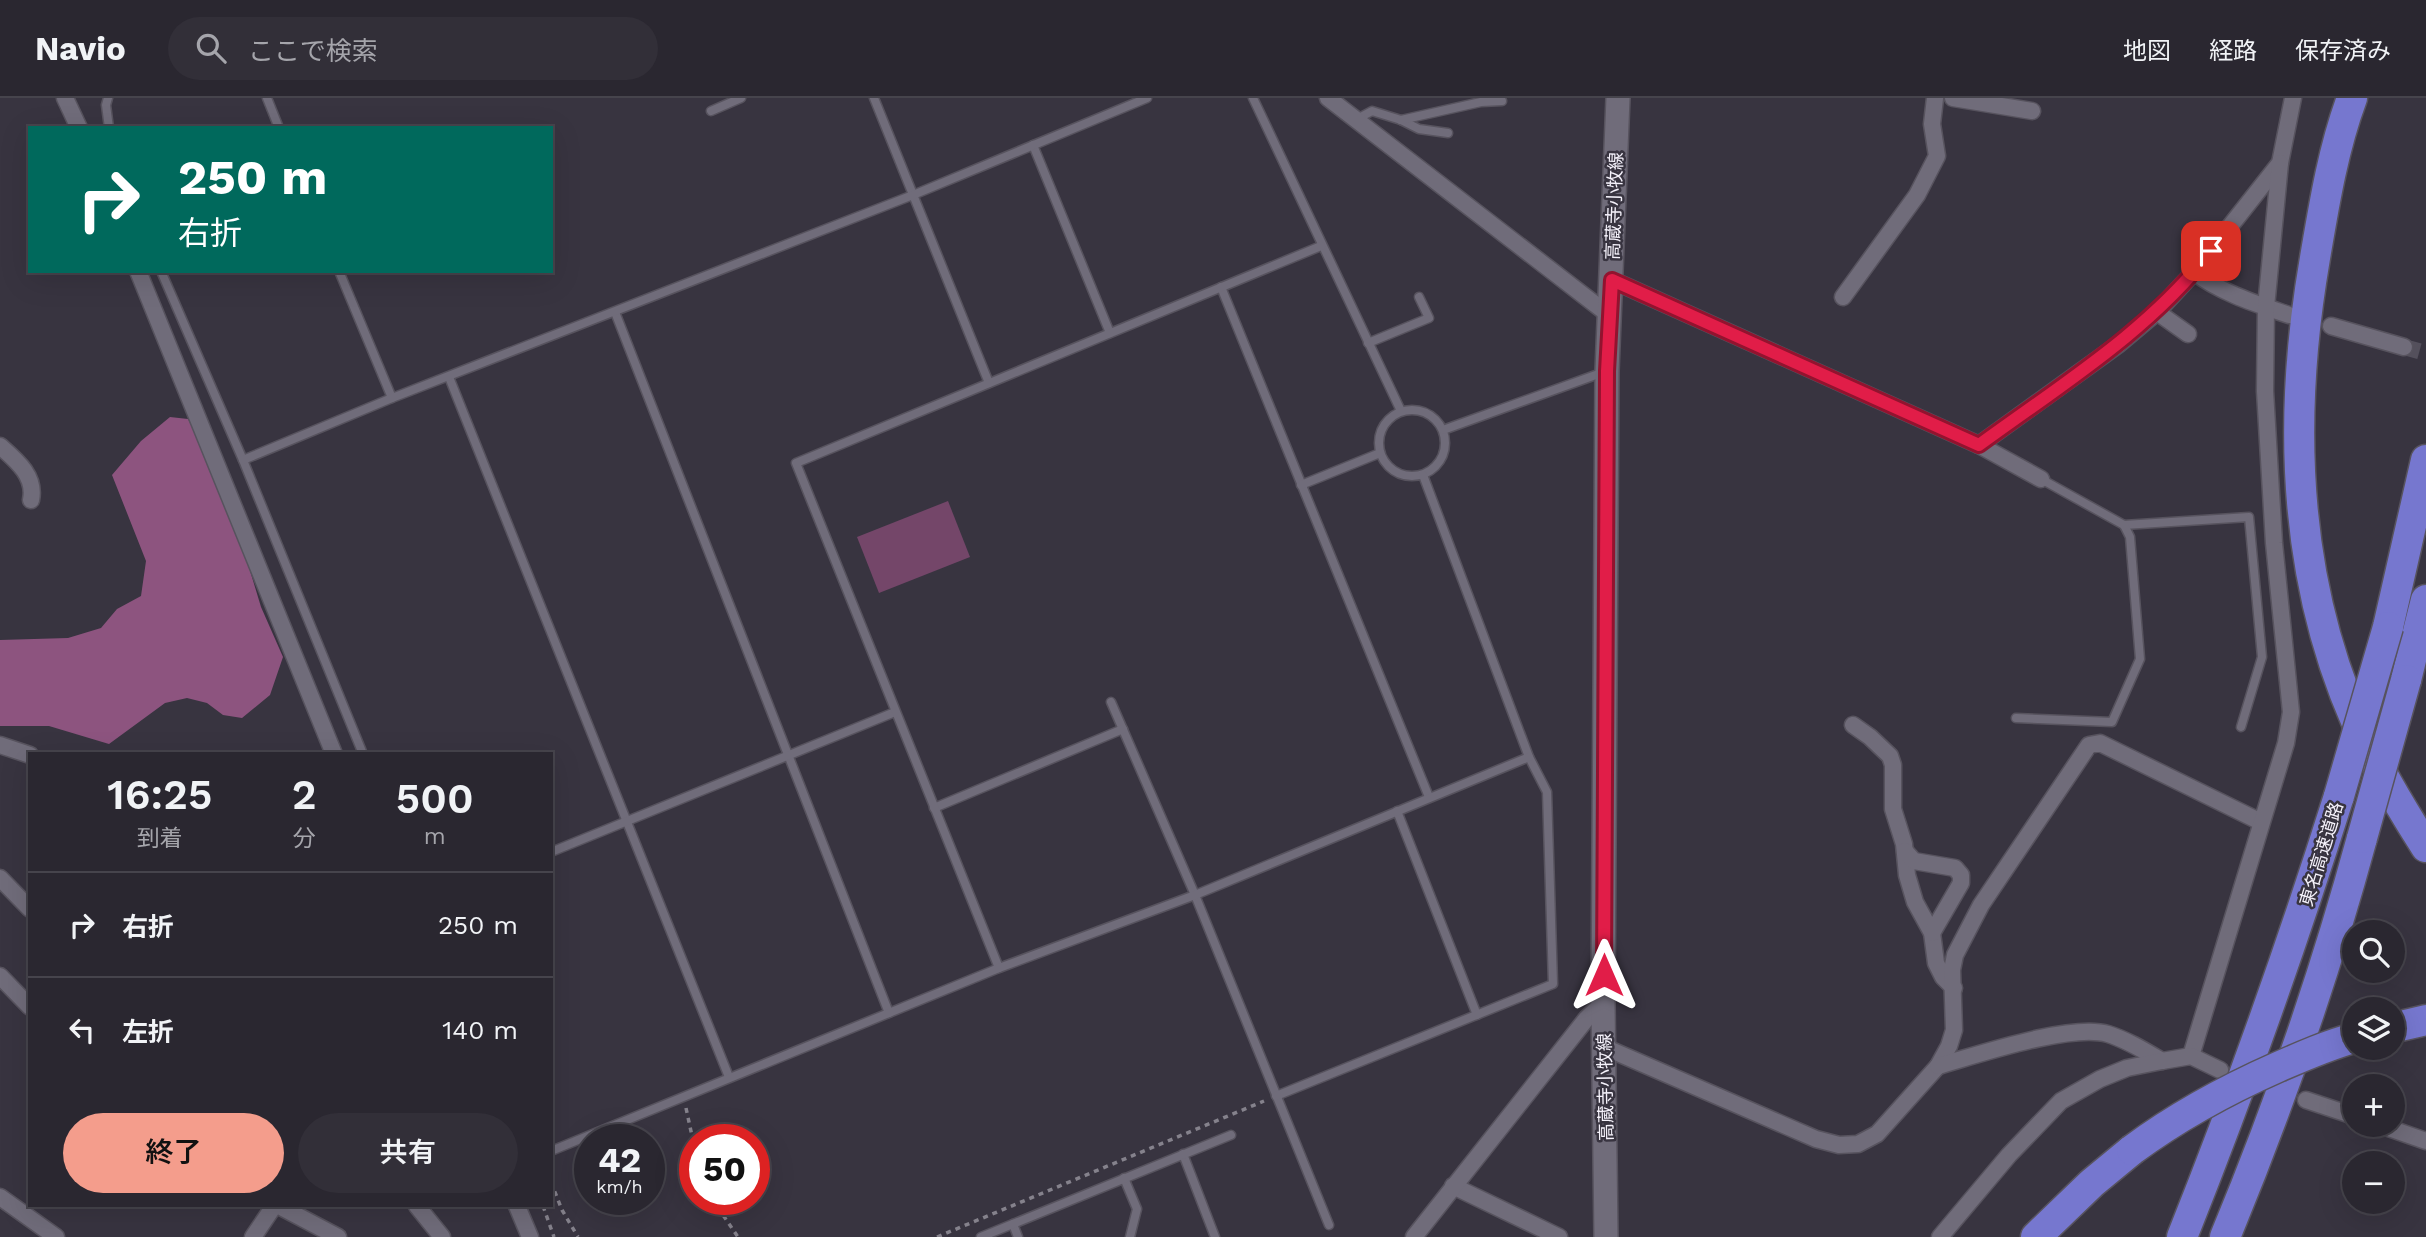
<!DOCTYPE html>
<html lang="ja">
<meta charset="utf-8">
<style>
body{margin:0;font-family:"Work Sans","Noto Sans JP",sans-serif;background:#322f38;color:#f1f3f6;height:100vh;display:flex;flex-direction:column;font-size:26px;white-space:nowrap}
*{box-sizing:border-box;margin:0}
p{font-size:23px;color:#a5a5ab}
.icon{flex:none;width:38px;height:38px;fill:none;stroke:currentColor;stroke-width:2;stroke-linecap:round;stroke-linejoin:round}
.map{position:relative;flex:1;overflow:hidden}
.drawer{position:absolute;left:28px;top:654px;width:525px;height:455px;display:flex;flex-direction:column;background:#2a2730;border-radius:0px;box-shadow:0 7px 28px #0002,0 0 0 2px #46444c}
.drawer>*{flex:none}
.top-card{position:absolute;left:28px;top:28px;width:525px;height:147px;border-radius:0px;box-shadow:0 7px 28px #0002,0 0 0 2px #46444c;background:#00695c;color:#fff;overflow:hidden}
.tools{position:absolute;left:2342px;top:822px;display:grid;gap:14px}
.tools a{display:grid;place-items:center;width:63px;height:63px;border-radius:50%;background:#2a2730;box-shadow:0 7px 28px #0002,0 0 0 2px #46444c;font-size:35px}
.speed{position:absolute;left:574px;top:1026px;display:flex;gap:14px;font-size:35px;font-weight:700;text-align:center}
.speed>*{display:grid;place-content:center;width:91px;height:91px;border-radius:50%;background:#2a2730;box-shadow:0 7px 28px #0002,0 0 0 2px #46444c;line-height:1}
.speed small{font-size:18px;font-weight:400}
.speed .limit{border:10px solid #d22;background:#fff;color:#111}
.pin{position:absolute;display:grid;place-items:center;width:60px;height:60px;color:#fff;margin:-30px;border-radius:14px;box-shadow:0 4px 10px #0006}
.me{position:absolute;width:77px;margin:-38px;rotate:0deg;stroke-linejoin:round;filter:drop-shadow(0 0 5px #0008)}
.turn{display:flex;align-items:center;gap:24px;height:147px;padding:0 35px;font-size:32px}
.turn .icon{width:91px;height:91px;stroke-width:2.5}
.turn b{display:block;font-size:49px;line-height:60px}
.eta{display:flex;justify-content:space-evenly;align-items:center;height:119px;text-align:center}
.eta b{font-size:42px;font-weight:600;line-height:49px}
.cta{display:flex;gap:14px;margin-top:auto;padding:14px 35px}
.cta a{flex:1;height:80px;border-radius:42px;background:#f49d8c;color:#111;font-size:28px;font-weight:600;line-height:80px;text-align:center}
.cta a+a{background:#322f38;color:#f1f3f6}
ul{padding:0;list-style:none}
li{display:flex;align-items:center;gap:21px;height:105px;padding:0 35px;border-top:2px solid #46444c}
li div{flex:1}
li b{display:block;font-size:26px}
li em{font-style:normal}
header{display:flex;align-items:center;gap:42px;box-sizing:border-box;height:98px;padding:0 35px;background:#2a2730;border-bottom:2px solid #46444c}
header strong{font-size:33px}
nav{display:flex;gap:38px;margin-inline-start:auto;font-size:24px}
.search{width:490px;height:63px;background:#322f38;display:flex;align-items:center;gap:18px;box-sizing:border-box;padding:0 24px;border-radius:38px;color:#a5a5ab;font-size:26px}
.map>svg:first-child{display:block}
.green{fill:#744669}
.forest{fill:#8d547f}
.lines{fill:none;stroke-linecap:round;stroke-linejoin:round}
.minor-tunnel{stroke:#54505c;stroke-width:16;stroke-dasharray:16 8;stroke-linecap:butt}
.service-casing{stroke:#57535e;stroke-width:11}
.minor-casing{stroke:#57535e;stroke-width:19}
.secondary-casing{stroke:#57535e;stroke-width:26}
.motorway-casing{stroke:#57535e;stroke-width:33}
.path{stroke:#85828c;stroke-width:3.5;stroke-dasharray:5 5;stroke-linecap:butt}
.service{stroke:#706c7a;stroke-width:8}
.minor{stroke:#706c7a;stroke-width:16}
.secondary{stroke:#706c7a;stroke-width:23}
.motorway{stroke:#7677cf;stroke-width:30}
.motorway-bridge-casing{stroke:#57535e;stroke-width:33;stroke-linecap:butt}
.motorway-bridge{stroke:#7677cf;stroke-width:30}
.route-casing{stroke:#92132f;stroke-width:18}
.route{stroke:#e11d48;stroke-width:12}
.labels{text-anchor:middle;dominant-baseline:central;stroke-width:5;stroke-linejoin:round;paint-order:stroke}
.street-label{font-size:18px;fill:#f5f2fb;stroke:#383440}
</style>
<header>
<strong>Navio</strong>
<div class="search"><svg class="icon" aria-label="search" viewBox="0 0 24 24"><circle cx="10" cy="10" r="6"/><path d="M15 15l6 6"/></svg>ここで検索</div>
<nav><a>地図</a><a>経路</a><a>保存済み</a></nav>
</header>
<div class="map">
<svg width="2426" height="1139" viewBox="0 0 2426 1139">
<rect width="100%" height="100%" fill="#383440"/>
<!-- green -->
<polygon class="green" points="948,403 970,459 879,495 857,439"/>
<!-- forest -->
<polygon class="forest" points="170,319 188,321 203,349 236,426 261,509 283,559 270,597 242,620 223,617 207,605 187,600 165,605 109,646 49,628 0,628 0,542 68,540 101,530 117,511 141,498 146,463 112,377 141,343"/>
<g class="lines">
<!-- minor-tunnel -->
<polyline class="minor-tunnel" points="2404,249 2426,255"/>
<defs>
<g id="service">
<polyline points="108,0 106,7 109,30"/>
<polyline points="267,0 279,30"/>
<polyline points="874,0 989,285"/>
<polyline points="1253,0 1401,313"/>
<polyline points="711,13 741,0"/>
<polyline points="1357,21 1372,13 1401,22 1419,31 1448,35"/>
<polyline points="1401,22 1481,4 1502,3"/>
<polyline points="1033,47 1110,235"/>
<polyline points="161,173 243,362 363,656"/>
<polyline points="339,173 392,300"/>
<polyline points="1221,189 1429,699"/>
<polyline points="615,214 889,915"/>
<polyline points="1368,245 1429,220 1419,199"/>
<polyline points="449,279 729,979"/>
<circle cx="1412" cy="345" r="33"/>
<polyline points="1443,332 1604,274"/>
<polyline points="243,362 392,300 913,97 1147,0"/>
<polyline points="1301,387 1380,355"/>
<polyline points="2124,427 2249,419 2262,559 2241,629"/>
<polyline points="1111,604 1195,797 1329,1127"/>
<polyline points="2016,620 2112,624 2140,561 2130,439 2124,427 2041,381"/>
<polyline points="934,710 1123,631"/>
<polyline points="1397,713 1477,917"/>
<polyline points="551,754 895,614"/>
<polyline points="999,870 796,365 1321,148"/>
<polyline points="1276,998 1553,886 1547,694 1529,659 1423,377"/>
<polyline points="551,1053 999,870 1195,797 1529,659"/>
<polyline points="1183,1056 1215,1139"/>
<polyline points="1124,1080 1137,1111 1130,1139"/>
<polyline points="1013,1126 1018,1139"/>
<polyline points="981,1139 1231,1037"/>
</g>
<g id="minor">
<polyline points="65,0 79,30"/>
<polyline points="1328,0 1609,217"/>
<polyline points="1953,0 2032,13"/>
<polyline points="138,173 334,656"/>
<path d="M2194,174C2221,195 2257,206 2289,217"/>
<polyline points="1612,182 1979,347 2041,381"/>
<polyline points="1843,199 1917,97 1937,58 1932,26 1935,0"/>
<polyline points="2157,214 2188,236"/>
<polyline points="2331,228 2404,249"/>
<polyline points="1979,347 2119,246 2157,214 2194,174 2280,65 2293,0"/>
<path d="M0,348C16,362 36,378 31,402"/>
<polyline points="1853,627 1870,639 1890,658 1893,667 1893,711 1904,746 1907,777 1915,804 1932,835 1936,865 1943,879 1954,890"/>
<polyline points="0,647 30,657"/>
<polyline points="1905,753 1914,763 1955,770 1961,777 1961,785 1932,835"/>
<polyline points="0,780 30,811"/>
<polyline points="0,878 30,909"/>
<polyline points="1604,949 1816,1041 1839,1047 1858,1046 1877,1036 1938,968 1949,948 1954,932 1952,872 1955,857 1981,807 2089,647 2100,645 2261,724"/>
<polyline points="2191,958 2286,645 2291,614 2274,445 2265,293 2266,209 2280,65"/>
<path d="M1938,968C1977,957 2071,925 2108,936C2127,942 2145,953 2162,963"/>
<polyline points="2306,1002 2354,1018"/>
<polyline points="2380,1027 2426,1043"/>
<polyline points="1453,1088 1559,1139"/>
<polyline points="0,1099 56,1139"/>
<polyline points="279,1108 338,1139"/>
<polyline points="417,1108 442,1139"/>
<polyline points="517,1108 530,1139"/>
<polyline points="253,1139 274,1108"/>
<polyline points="1414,1139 1587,920 1603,905"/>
<polyline points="1940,1139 2009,1057 2061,1003 2100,981 2127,970 2162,963 2191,958 2220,972"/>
</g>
<polyline id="secondary" points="1606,1139 1603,905 1607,273 1618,0"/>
<g id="motorway">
<path d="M2352,0C2333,51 2324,107 2315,160C2286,327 2293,499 2370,653C2387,686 2406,718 2426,749"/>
<polyline points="2388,529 2426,362"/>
<polyline points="2406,582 2426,502"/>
<polyline points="2392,930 2426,922"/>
<polyline points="2036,1139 2092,1085 2132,1052"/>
<path d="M2182,1139C2240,994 2292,847 2339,698"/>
<path d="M2225,1139C2279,1009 2325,876 2362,740"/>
</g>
</defs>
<!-- service casing -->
<use href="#service" class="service-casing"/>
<!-- minor casing -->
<use href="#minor" class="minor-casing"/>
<!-- secondary casing -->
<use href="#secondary" class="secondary-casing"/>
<!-- motorway casing -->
<use href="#motorway" class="motorway-casing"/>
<!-- path -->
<g class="path">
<polyline points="686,1010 695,1052"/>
<polyline points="551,1084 562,1112 578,1139"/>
<polyline points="712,1101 738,1139"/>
<polyline points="543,1108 554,1139"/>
<polyline points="937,1139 1264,1003"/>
</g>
<!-- service -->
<use href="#service" class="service"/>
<!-- minor -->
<use href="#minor" class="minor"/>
<!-- secondary -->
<use href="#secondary" class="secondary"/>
<!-- motorway -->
<use href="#motorway" class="motorway"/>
<defs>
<g id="motorway-bridge">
<polyline points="2339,698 2388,529"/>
<polyline points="2362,740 2406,582"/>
<path d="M2132,1052C2178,1018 2226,992 2278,969C2303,958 2328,947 2354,940"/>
</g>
</defs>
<!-- motorway-bridge casing -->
<use href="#motorway-bridge" class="motorway-bridge-casing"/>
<!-- motorway-bridge -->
<use href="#motorway-bridge" class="motorway-bridge"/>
</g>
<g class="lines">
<defs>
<path id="route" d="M1604,877L1607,273L1612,182L1979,347C2061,287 2149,233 2211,153"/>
</defs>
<!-- route casing -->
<use href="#route" class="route-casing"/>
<!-- route -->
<use href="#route" class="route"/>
</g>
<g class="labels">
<!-- street labels -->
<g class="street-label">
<text transform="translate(1614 108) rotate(-88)">高蔵寺小牧線</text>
<text transform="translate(2321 756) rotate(-73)">東名高速道路</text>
<text transform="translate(1605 989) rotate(-91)">高蔵寺小牧線</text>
</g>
</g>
</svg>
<div class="tools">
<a><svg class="icon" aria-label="search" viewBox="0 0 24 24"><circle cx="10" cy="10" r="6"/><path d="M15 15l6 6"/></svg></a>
<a><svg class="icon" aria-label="layers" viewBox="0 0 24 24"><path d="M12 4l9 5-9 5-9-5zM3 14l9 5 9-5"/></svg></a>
<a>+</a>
<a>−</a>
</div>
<div class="speed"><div>42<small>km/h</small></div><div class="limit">50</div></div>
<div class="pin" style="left:2211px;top:153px;background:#d93025"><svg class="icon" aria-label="arrive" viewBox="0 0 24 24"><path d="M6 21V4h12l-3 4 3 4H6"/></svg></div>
<svg class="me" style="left:1604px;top:877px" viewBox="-20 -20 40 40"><path d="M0-17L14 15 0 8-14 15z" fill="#e11d48" stroke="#fff" stroke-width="4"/></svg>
<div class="top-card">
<div class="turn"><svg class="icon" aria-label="right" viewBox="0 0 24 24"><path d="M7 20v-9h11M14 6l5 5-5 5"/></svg><div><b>250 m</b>右折</div></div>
</div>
<section class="drawer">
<div class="eta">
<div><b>16:25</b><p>到着</p></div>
<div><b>2</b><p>分</p></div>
<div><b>500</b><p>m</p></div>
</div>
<ul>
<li><svg class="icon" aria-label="right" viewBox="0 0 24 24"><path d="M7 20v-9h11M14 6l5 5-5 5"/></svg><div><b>右折</b></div><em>250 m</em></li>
<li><svg class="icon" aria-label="left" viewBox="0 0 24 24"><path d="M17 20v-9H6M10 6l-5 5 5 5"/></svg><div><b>左折</b></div><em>140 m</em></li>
</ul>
<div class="cta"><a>終了</a><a>共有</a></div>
</section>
</div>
